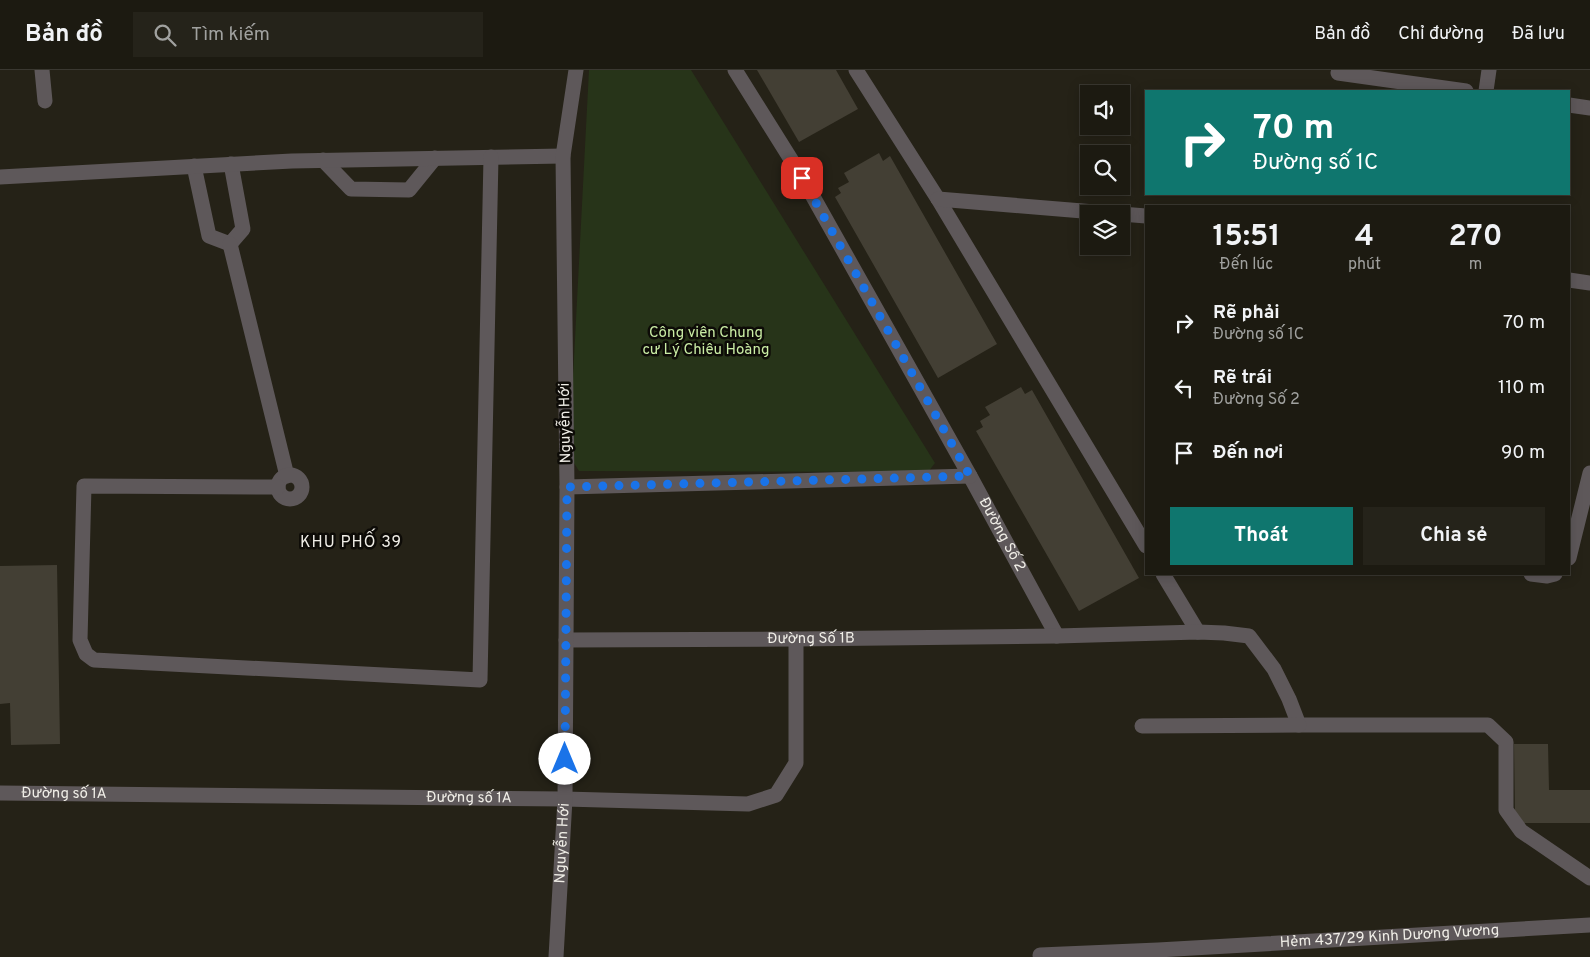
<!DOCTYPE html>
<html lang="vi">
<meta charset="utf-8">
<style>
body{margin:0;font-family:Overpass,sans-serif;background:#25231a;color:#f1f3f6;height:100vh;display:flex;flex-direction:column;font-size:19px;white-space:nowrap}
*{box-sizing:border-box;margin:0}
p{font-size:16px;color:#a0a19f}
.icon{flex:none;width:28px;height:28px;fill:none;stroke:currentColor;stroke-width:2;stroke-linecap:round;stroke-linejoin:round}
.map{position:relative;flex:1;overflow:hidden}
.panel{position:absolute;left:1145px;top:135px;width:425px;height:370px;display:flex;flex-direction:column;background:#1c1a11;border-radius:0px;box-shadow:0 2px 12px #0003,0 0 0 1px #3a3831}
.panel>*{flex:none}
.hud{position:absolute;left:1145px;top:20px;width:425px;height:105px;border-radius:0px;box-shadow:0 2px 12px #0003,0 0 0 1px #3a3831;background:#0f766e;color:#fff;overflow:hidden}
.fabs{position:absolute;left:1080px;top:15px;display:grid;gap:10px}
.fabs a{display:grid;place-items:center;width:50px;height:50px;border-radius:0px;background:#1c1a11;box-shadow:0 2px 12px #0003,0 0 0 1px #3a3831;font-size:25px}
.pin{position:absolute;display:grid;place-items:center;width:42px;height:42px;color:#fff;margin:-21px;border-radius:10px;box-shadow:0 2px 8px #0006}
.me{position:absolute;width:55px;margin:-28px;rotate:0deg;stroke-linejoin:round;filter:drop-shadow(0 0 4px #0008)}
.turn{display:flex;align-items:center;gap:18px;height:105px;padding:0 25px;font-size:22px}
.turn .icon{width:65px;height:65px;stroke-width:2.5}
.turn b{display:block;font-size:35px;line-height:42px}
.eta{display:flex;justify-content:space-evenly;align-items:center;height:85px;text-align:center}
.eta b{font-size:30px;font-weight:700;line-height:35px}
.button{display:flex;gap:10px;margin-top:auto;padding:10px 25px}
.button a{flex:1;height:58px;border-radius:0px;background:#0f766e;color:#fff;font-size:20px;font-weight:700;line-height:58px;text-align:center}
.button a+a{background:#25231a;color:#f1f3f6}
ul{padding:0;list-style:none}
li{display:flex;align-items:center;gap:15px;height:65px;padding:0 25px}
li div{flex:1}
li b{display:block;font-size:19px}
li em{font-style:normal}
header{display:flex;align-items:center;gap:30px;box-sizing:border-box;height:70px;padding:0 25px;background:#1c1a11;border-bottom:1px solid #3a3831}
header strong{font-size:24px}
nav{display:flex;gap:28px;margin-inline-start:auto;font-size:18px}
.search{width:350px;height:45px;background:#25231a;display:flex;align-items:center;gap:12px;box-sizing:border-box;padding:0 18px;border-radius:0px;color:#a0a19f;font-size:19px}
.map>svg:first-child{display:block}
.green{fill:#273419}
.building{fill:#433f34}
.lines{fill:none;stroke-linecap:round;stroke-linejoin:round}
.minor{stroke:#5e585a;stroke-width:15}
.route{stroke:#1a73e8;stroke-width:9;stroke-dasharray:0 16.2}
.labels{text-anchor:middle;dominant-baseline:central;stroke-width:5;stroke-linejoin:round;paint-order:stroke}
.park-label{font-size:15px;fill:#caeda5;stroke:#0d0b07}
.street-label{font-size:15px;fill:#f0eee7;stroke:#0d0b07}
.neighbourhood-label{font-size:16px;letter-spacing:1px;fill:#f0eee7;stroke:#0d0b07}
</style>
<header>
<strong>Bản đồ</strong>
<div class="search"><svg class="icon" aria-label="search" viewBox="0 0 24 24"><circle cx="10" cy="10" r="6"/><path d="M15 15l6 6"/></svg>Tìm kiếm</div>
<nav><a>Bản đồ</a><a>Chỉ đường</a><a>Đã lưu</a></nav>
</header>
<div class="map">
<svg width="1590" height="887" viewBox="0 0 1590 887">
<rect width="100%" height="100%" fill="#252217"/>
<!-- green -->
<polygon class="green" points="589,0 691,0 935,393 928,402 579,401 569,385"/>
<!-- building -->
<g class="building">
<polygon points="757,0 836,0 858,39 799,72"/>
<polygon points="879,83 883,91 890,86 997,274 938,308 835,127 841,123 838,118 849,112 844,103"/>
<polygon points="1021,317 1025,324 1032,320 1139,508 1079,541 976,361 983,357 980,351 990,345 985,337"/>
<polygon points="57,495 60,674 11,675 10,633 0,634 0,496"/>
<polygon points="1514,674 1548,674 1549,720 1590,720 1590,753 1522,753 1515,744"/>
</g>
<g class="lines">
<!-- minor -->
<g class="minor">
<polyline points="42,0 45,31"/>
<path id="s1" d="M735,0L802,107L970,406L1057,566"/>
<polyline points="856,0 938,129 1146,476"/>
<polyline points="1338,3 1466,21"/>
<polyline points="1486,21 1489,0"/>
<polyline points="1569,35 1590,38"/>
<polyline points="323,90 351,119 409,120 435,88"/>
<polyline points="194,96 209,166 230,174 243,159 231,94"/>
<polyline points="0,107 292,91 563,86"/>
<polyline points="938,129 1119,144"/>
<polyline points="1121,144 1146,146"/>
<polyline points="230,174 287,406"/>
<polyline points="1569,210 1590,213"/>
<circle cx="290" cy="417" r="12"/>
<polyline points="278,417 84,416 80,570 86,584 94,590 480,610 491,87"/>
<polyline points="567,417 970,406"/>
<polyline points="1569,488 1590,403"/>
<polyline points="1163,504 1198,562"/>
<polyline points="1531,504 1547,506 1555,504"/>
<path id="s2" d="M566,570L796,569L1057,566L1198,562L1224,563L1249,566L1274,599L1289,629L1299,655H1488L1506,672V740L1521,761L1590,808"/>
<polyline points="1142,656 1299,655"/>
<path id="s3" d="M0,723L565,729L748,734L776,725L796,693V569"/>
<path id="s4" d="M1040,885L1158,880L1590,855"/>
<path id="s5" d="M556,887L565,729L567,417L563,86L576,0"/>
</g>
</g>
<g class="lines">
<!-- route -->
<polyline class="route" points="565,689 567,417 970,406 802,108"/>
</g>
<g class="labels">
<!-- park labels -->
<g class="park-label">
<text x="706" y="263">Công viên Chung<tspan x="706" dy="17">cư Lý Chiêu Hoàng</tspan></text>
</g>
<!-- street labels -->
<g class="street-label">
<text transform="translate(566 353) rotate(-91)">Nguyễn Hới</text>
<text stroke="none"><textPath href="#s1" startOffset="536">Đường Số 2</textPath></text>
<text stroke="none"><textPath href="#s2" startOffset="245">Đường Số 1B</textPath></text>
<text stroke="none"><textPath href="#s3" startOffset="64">Đường số 1A</textPath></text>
<text stroke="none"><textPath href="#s3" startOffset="469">Đường số 1A</textPath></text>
<text stroke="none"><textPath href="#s5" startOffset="114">Nguyễn Hới</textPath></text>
<text stroke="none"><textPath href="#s4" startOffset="350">Hẻm 437/29 Kinh Dương Vương</textPath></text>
</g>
<!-- neighbourhood labels -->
<g class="neighbourhood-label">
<text x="351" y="473">KHU PHỐ 39</text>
</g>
</g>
</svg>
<div class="fabs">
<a><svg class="icon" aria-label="sound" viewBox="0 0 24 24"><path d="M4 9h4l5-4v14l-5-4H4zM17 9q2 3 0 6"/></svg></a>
<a><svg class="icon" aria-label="search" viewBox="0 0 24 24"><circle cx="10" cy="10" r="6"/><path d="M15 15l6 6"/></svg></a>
<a><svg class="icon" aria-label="layers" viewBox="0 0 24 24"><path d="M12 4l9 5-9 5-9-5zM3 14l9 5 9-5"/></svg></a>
</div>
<div class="pin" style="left:802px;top:108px;background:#d93025"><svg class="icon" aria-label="arrive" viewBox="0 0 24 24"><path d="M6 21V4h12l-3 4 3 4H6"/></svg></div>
<svg class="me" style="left:565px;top:689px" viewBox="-20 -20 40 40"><circle r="19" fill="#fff"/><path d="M0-13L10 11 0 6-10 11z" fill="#1a73e8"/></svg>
<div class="hud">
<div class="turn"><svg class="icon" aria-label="right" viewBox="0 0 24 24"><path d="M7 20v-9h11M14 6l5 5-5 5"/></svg><div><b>70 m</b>Đường số 1C</div></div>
</div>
<section class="panel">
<div class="eta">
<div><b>15:51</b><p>Đến lúc</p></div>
<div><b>4</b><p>phút</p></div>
<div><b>270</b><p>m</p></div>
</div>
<ul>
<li><svg class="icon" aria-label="right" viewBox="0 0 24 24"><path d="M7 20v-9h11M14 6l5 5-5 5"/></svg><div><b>Rẽ phải</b><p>Đường số 1C</p></div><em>70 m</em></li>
<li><svg class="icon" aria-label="left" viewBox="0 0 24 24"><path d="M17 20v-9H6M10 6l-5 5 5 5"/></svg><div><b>Rẽ trái</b><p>Đường Số 2</p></div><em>110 m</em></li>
<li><svg class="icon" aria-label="arrive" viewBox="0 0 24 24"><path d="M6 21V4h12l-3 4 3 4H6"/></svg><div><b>Đến nơi</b></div><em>90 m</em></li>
</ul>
<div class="button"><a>Thoát</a><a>Chia sẻ</a></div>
</section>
</div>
